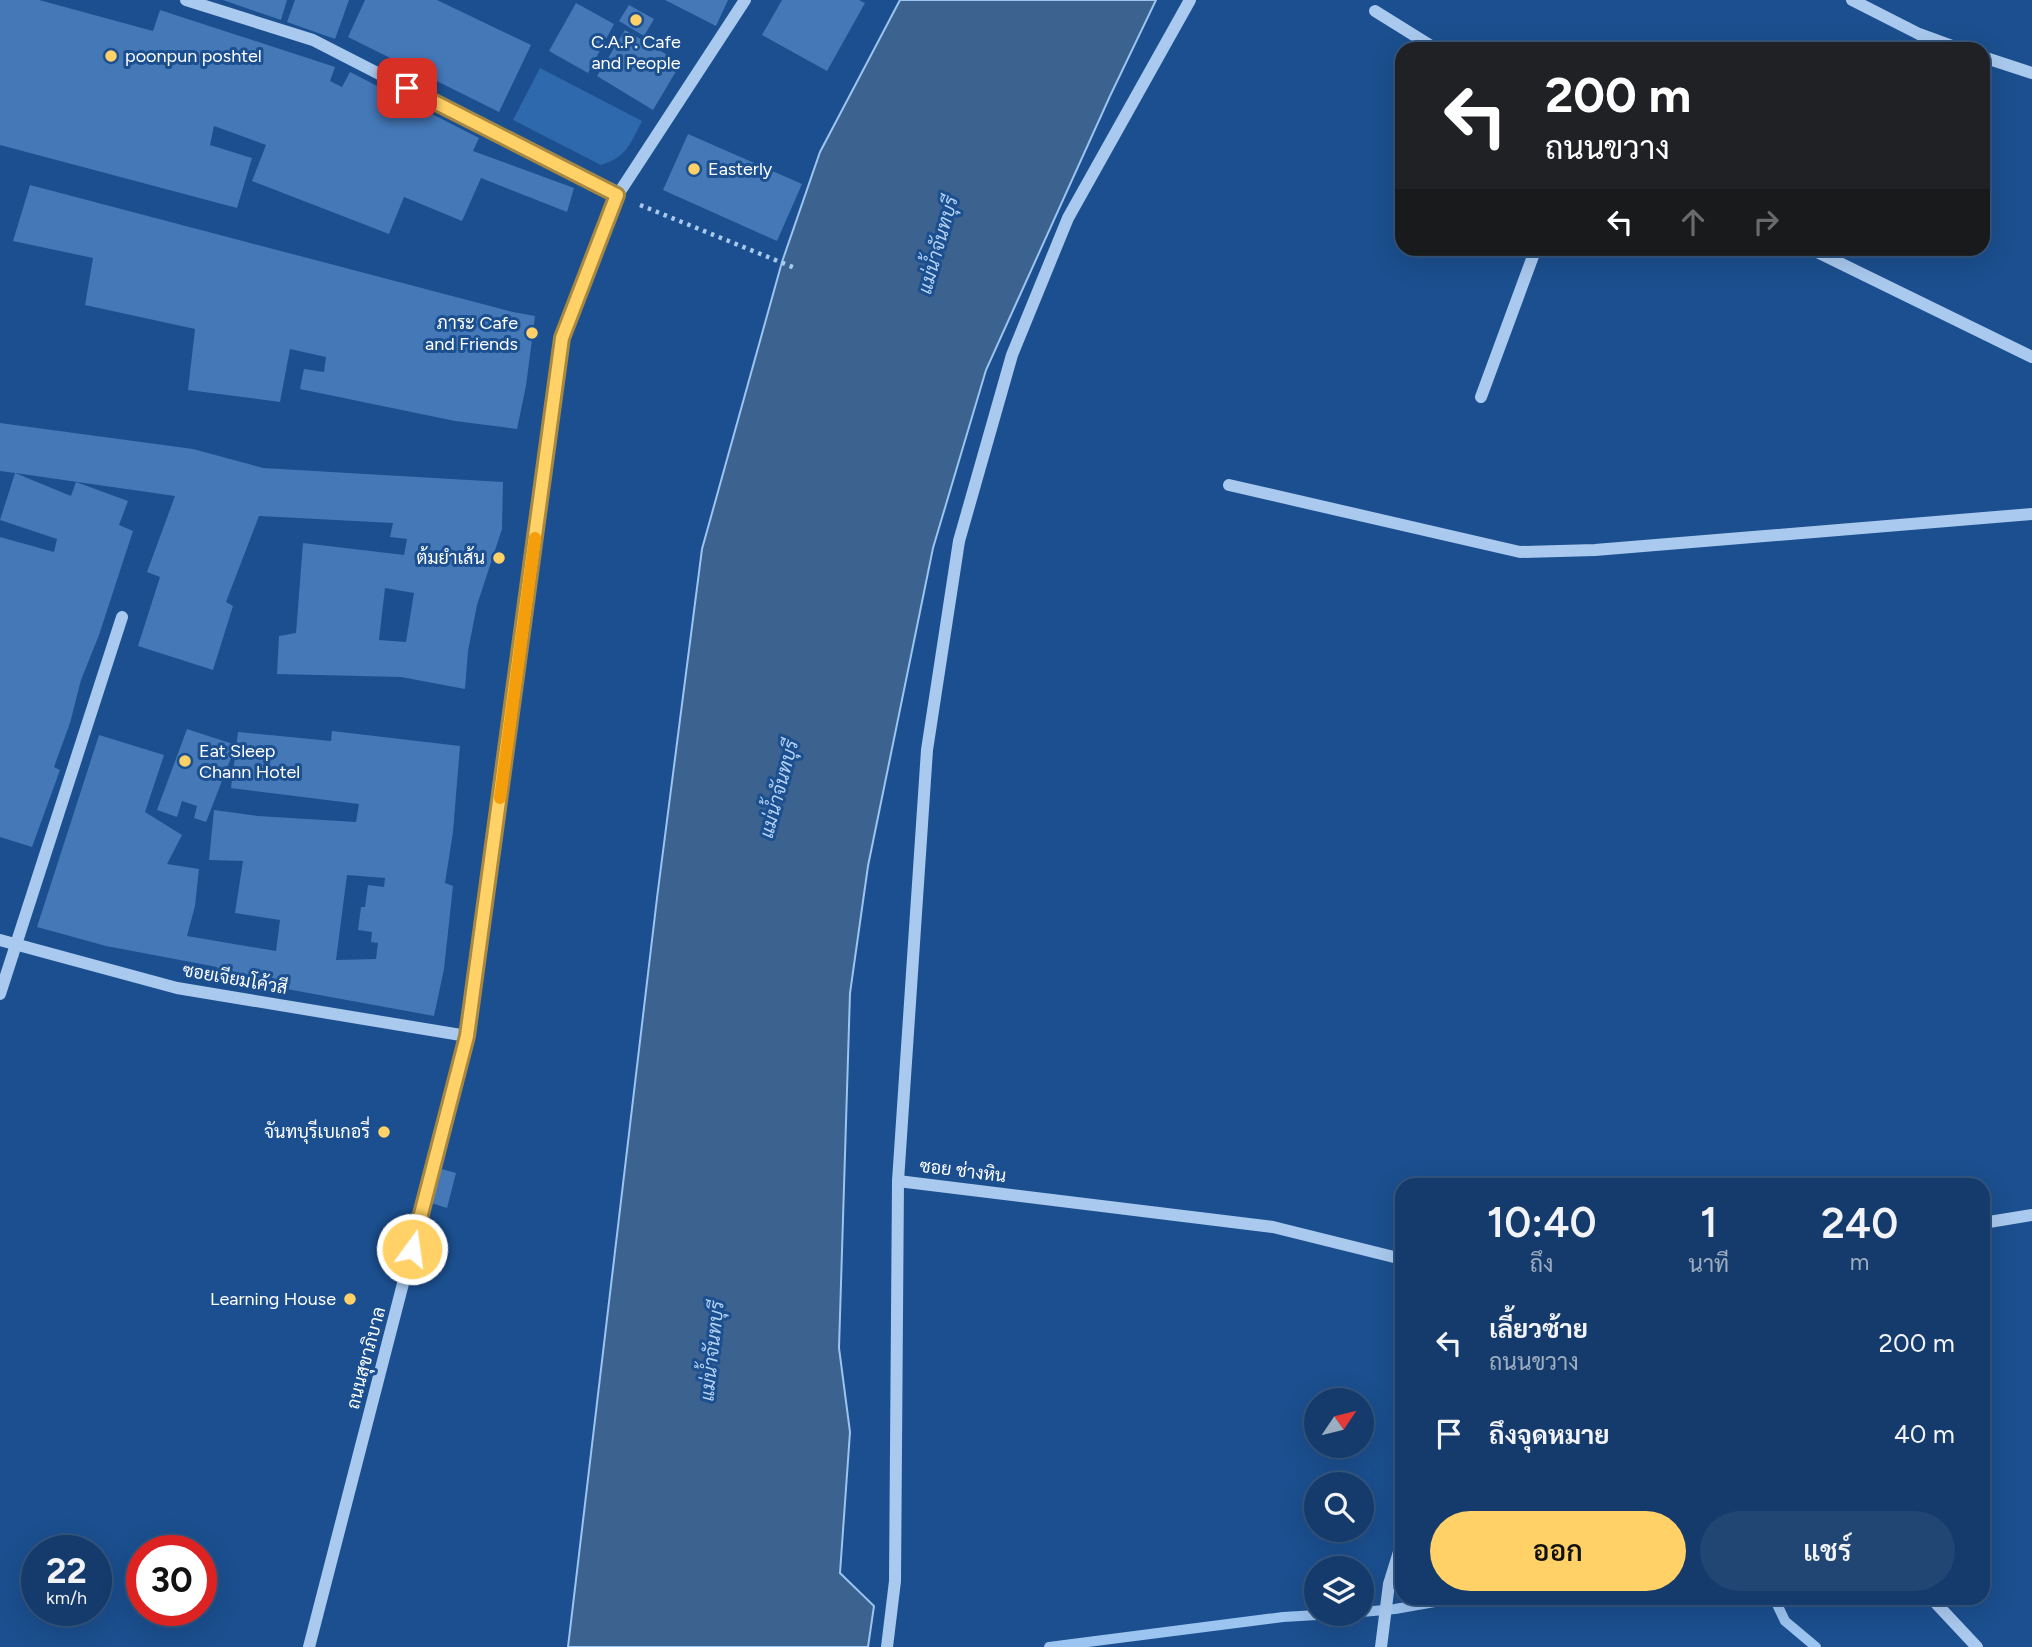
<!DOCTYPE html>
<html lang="th">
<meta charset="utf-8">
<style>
body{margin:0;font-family:Figtree,Sarabun,sans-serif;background:#214673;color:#f1f3f6;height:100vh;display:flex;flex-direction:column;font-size:26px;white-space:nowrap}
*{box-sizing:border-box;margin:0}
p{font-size:23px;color:#9dadc1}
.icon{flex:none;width:38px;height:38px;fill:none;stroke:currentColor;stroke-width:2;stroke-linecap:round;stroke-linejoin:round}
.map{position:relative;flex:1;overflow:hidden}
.details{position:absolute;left:1395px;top:1178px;width:595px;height:427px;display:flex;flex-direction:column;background:#143b6b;border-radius:21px;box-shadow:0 7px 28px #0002,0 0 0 2px #33557e}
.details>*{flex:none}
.banner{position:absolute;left:1395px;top:42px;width:595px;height:214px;border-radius:21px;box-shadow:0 7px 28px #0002,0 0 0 2px #33557e;background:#202124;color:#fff;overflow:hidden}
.needle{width:46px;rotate:55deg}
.tools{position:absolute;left:1304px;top:1388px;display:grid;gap:14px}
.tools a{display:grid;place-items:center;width:70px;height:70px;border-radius:50%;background:#143b6b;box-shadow:0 7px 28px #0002,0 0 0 2px #33557e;font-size:35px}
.speed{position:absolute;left:21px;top:1535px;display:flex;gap:14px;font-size:35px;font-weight:700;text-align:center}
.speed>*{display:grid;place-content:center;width:91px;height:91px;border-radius:50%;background:#143b6b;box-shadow:0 7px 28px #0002,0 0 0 2px #33557e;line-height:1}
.speed small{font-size:18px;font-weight:400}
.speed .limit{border:10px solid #d22;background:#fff;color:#111}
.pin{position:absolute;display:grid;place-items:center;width:60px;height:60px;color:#fff;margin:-30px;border-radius:14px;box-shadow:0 4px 10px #0006}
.me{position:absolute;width:77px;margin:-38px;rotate:14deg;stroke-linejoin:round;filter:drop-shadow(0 0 5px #0008)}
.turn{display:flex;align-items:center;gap:24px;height:147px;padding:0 35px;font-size:32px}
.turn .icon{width:91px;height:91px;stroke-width:2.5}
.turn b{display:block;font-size:49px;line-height:60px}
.lanes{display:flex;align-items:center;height:66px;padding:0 35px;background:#0003;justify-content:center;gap:35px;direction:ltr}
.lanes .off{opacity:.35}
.eta{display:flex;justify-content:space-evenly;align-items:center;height:119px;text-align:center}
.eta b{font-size:42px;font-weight:600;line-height:49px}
.button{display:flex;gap:14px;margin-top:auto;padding:14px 35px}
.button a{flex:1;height:80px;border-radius:42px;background:#ffd166;color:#111;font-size:28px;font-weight:600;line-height:80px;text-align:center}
.button a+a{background:#214673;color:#f1f3f6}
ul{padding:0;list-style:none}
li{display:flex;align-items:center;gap:21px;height:91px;padding:0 35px}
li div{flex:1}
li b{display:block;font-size:26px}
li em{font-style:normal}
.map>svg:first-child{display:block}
.green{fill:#2e69ad}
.water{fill:#3c6290;stroke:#9cc4f0;stroke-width:2}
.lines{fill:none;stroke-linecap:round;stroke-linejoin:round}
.stream{stroke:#9cc4f0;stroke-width:10}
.building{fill:#4478b7;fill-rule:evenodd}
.path{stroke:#a9c9ee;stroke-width:4.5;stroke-dasharray:3.5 5;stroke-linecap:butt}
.minor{stroke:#a9c9ee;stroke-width:12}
.route-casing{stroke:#a68842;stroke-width:18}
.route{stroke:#ffd166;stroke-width:12}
.slow{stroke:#f59e0b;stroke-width:12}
.poi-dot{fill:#ffd166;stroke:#1b4f8f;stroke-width:2.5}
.labels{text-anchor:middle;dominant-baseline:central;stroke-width:6;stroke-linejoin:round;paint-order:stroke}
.poi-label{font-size:18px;fill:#fff;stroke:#1b4f8f;text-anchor:end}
.street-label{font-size:18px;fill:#fff;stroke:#1b4f8f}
.water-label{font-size:19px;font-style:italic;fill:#b5d3f5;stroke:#1b4f8f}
</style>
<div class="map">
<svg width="2032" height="1647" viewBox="0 0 2032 1647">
<rect width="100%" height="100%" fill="#1b4f8f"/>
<!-- green -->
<path class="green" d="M540,68L642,121C630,144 627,157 601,165L513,120Z"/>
<!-- water -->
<polygon class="water" points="900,0 1156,0 1110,96 986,370 933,548 868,866 850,993 839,1348 850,1432 840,1573 874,1606 868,1647 568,1647 657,898 702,549 782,262 820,152"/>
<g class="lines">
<!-- stream -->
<g class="stream">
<polyline points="1774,1598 1785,1621 1816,1647"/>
<polyline points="1362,1612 1395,1609 1457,1598"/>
<polyline points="1049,1647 1283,1617 1334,1614"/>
</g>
</g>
<!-- building -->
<g class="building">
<polygon points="0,0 39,0 153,31 160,10 335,67 330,81 342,87 350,72 479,138 473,151 574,188 567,212 481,178 462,221 404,197 389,234 252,181 266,145 214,126 210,145 252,158 237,208 0,145"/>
<polygon points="223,0 287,0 281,20"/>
<polygon points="295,0 349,0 335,39 287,22"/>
<polygon points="365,0 437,0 531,45 499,112 348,37"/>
<polygon points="665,0 728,0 716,26"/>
<polygon points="782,0 859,0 865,3 827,71 762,35"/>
<polygon points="576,3 614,24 588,73 549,51"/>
<polygon points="629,5 654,19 644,36 619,21"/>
<polygon points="625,30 681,63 653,110 597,76"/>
<polygon points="688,134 802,184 777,241 663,190"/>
<polygon points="30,185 513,312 535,316 526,386 517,429 455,421 300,389 304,369 324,372 326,357 290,349 280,402 188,390 195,329 85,305 93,258 13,241"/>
<path d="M0,423L193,449L263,468L503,482L502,529L477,605L468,651L465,689L401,677L277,674L279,636L296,633L303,543L404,555L407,539L390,537L393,523L259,516L226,602L233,606L213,670L138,646L160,577L147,572L175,496L15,473L71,496L76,482L128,501L119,525L133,531L99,635L81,680L70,723L54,767L60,770L32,847L0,837V537L54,552L57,539L0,520L15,473L0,471ZM385,588L414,593L406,642L379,640Z"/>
<polygon points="187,729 236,745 206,822 194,818 197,806 182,801 177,817 157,810"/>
<path d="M332,731L460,746L453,832L445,883L453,886L444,969L434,1016L215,976L217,967L106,946L37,927L99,735L164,755L145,812L182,835L167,864L199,869L195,906L187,936L276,951L280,920L235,913L243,861L209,860L214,810L258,816L356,822L359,804L231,788L238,732L331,741ZM347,875L385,878L384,887L368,885L365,907H361L358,930L372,932L371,942L378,943L376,959L336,960Z"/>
<polygon points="438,1168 456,1173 447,1208 428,1202"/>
</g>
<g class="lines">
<!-- path -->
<polyline class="path" points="640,205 795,268"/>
<!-- minor -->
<g class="minor">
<polyline points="186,0 313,40 617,196"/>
<polyline points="1852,0 1919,34 1960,49"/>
<polyline points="1375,11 1436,49"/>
<polyline points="1983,57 2032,73"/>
<polyline points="1809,248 2032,357"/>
<polyline points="1481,397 1536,248"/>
<polyline points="1229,485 1520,552 1595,550 2032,514"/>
<polyline points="0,940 177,988 467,1036"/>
<polyline points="0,994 122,617"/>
<polyline points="898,1181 1273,1227 1402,1259"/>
<polyline points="1983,1223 2032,1215"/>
<polyline points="1931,1598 1977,1647"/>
<polyline points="309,1647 467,1036 562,338 617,196 745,0"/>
<polyline points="887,1647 895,1581 898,1181 927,750 959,541 1012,355 1068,218 1190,0"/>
<polyline points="1381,1647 1389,1584 1402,1542"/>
</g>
</g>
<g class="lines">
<defs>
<polyline id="route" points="407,88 617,195 562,338 467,1036 412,1249"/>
</defs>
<!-- route casing -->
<use href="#route" class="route-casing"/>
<!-- route -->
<use href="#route" class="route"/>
<!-- slow -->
<polyline class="slow" points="500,798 535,538"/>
</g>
<!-- markers -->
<g class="poi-dot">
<circle cx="636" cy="20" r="7"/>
<circle cx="111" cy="56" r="7"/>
<circle cx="694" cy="169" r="7"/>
<circle cx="532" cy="333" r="7"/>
<circle cx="499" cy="558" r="7"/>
<circle cx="185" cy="761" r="7"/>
<circle cx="384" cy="1132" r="7"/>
<circle cx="350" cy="1299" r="7"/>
</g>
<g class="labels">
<!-- poi labels -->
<g class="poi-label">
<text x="636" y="42" text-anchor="middle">C.A.P. Cafe<tspan x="636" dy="21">and People</tspan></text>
<text x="125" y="56" text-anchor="start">poonpun poshtel</text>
<text x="708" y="169" text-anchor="start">Easterly</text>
<text x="518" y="323">ภาระ Cafe<tspan x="518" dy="21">and Friends</tspan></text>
<text x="485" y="558">ต้มยำเส้น</text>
<text x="199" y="751" text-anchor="start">Eat Sleep<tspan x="199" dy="21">Chann Hotel</tspan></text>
<text x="370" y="1132">จันทบุรีเบเกอรี่</text>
<text x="336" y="1299">Learning House</text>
</g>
<!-- street labels -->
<g class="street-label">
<text transform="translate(235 979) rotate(10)">ซอยเจียมโค้วสี</text>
<text transform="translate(963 1171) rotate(7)">ซอย ช่างหิน</text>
<text transform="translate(366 1358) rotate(-75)">ถนนสุขาภิบาล</text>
</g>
<!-- water labels -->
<g class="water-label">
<text transform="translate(938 245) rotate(-74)">แม่น้ำจันทบุรี</text>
<text transform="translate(779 789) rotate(-75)">แม่น้ำจันทบุรี</text>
<text transform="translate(712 1351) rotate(-84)">แม่น้ำจันทบุรี</text>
</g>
</g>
</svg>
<div class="tools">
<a><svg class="needle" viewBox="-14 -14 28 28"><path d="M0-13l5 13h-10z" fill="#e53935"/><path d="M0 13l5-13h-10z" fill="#9dadc1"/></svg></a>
<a><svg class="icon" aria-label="search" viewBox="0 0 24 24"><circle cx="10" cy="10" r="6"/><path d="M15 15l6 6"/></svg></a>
<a><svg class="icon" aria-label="layers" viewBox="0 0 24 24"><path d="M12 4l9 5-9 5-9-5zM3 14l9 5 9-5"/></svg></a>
</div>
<div class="speed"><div>22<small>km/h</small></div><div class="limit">30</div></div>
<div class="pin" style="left:407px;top:88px;background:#d93025"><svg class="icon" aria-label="arrive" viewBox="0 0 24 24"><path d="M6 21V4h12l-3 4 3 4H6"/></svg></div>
<svg class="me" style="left:412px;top:1249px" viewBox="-20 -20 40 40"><circle r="17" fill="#ffd166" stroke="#fff" stroke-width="3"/><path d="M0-11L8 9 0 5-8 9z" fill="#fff"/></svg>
<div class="banner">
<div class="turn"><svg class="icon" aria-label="left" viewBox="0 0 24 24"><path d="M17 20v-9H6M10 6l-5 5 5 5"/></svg><div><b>200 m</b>ถนนขวาง</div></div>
<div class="lanes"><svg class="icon" aria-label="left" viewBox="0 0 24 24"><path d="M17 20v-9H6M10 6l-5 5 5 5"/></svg><svg class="icon off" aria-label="ahead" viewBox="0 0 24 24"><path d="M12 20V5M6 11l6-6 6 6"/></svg><svg class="icon off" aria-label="right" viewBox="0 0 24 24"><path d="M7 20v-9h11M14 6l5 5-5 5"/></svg></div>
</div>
<section class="details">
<div class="eta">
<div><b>10:40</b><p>ถึง</p></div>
<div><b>1</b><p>นาที</p></div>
<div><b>240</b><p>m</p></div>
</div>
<ul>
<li><svg class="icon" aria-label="left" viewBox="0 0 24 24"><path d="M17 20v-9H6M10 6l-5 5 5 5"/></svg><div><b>เลี้ยวซ้าย</b><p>ถนนขวาง</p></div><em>200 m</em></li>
<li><svg class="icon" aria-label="arrive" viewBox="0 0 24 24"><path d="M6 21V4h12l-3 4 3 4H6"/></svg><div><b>ถึงจุดหมาย</b></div><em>40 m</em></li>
</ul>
<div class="button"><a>ออก</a><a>แชร์</a></div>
</section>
</div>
